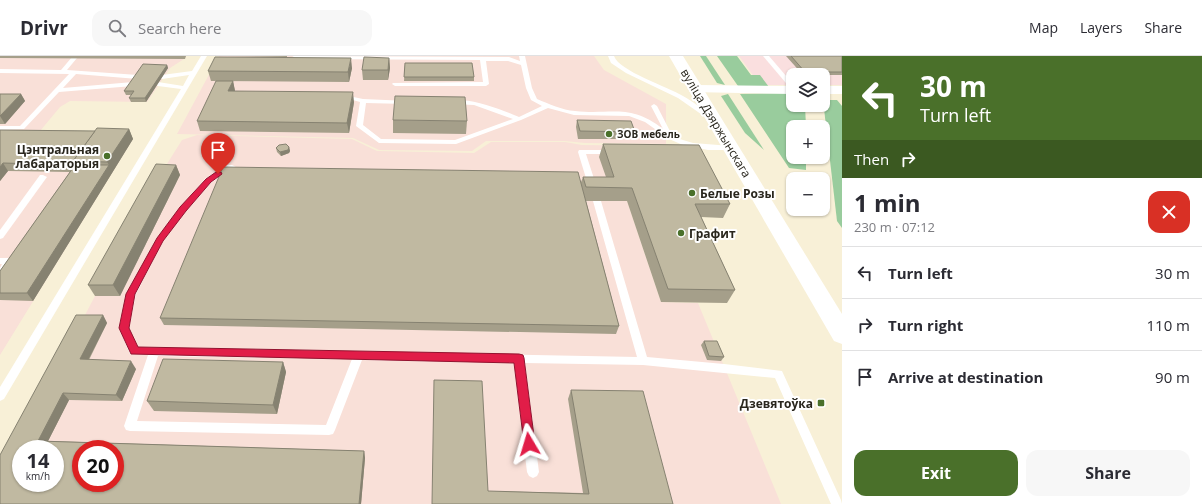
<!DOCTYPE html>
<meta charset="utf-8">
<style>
body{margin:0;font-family:"Open Sans",sans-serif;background:#f7f7f7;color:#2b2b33;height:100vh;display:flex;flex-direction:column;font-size:15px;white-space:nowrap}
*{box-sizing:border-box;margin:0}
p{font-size:13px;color:#7c7c81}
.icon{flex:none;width:22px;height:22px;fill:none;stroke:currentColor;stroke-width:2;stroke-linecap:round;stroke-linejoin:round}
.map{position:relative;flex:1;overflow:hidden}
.panel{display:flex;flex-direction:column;background:#fff;width:360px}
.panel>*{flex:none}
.hud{background:#4a702a;color:#fff;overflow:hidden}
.tools{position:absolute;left:786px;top:12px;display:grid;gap:8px}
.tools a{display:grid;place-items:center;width:44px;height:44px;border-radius:8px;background:#fff;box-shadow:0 1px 3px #0004;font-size:20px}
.speed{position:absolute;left:12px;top:384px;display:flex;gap:8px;font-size:20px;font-weight:700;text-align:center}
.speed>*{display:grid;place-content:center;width:52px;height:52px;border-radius:50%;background:#fff;box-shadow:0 1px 3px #0004;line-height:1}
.speed small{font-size:10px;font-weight:400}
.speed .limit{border:6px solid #d22;background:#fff;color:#111}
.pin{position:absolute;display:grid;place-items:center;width:34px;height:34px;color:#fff;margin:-41px -17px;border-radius:50% 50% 50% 0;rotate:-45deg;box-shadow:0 0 4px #0007}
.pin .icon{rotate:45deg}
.me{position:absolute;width:44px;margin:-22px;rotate:353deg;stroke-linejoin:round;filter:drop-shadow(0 0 3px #0008)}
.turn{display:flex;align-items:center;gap:14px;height:84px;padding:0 12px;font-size:18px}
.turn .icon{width:52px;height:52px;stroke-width:2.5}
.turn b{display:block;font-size:28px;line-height:34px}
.then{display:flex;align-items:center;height:38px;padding:0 12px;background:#0003;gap:8px;font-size:15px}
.round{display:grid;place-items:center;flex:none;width:42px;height:42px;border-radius:12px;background:#f7f7f7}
.overview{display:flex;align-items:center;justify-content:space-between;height:68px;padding:0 12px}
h1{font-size:24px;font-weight:700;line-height:30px}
.action{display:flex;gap:8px;margin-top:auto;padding:8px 12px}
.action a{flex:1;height:46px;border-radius:12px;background:#4a702a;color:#fff;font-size:16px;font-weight:700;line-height:46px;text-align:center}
.action a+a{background:#f7f7f7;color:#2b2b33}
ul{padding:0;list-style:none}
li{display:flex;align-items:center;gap:12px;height:52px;padding:0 12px;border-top:1px solid #e1e1e2}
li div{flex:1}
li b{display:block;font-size:15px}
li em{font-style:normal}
header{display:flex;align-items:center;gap:24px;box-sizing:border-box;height:56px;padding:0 20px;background:#fff;border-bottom:1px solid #e1e1e2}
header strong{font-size:19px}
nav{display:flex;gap:22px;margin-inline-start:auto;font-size:14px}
.search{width:280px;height:36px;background:#f7f7f7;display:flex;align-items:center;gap:10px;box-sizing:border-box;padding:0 14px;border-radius:12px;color:#7c7c81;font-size:15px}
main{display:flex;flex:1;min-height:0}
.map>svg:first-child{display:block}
.commercial{fill:#fadfdf}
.industrial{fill:#f9e0d8;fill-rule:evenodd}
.green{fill:#99cc9d}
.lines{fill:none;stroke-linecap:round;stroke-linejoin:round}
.service{fill:#fff;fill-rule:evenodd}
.minor{fill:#fff;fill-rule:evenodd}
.secondary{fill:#fff;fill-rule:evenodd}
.wall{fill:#a59f8a}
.shaded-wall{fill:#868271}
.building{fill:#c0b9a1;stroke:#868271;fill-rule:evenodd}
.route{fill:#e11d48;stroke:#92132f}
.poi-dot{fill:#4a702a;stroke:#fff;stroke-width:1.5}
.labels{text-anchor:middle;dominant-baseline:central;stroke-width:4;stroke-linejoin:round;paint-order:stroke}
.far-poi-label{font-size:10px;font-weight:bold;fill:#29261d;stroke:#fff;text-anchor:start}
.street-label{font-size:12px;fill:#29261d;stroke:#fff}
.poi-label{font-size:12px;font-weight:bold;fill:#29261d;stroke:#fff;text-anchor:end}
</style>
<header>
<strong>Drivr</strong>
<div class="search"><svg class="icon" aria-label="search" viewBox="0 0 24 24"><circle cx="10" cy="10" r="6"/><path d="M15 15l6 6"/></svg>Search here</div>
<nav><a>Map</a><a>Layers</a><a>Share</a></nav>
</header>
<main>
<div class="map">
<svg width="842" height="448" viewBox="0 0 842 448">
<rect width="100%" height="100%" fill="#f8f0d7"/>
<!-- commercial -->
<polygon class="commercial" points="739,0 842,0 842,29 823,29 823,19 793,19 793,29 760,29"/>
<!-- industrial -->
<g class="industrial">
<polygon points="0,0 186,0 184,3 170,12 147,46 70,45 60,51 35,81 133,83 0,299"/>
<polygon points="219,0 594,0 604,14 666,48 666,88 585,87 565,85 486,85 472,95 379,94 353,82 177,78"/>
<path d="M197,79L352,83L377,95L474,97L491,86H565L582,89L662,90L610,134L582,144L627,145L661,246L698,247L781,448H0V420L95,240L160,119L182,84ZM21,393H55V427H21ZM81,393H115V427H81Z"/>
</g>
<!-- green -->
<g class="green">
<polygon points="700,0 706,0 725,29 717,27"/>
<polygon points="717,0 737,0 751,19 760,19 769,31 738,30"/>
<polygon points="793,37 793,49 805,49 806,71 793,71 793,101 806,101 806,114 789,112 740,38"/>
<polygon points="728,38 764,94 745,77 721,40"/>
<polygon points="823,44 837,44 842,50 842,172 837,165"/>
</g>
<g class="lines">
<!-- service -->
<g class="service">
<polygon points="74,0 77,2 67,14 138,19 141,21 138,23 76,18 63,32 133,26 136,28 133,30 59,36 24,73 0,74 0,70 20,70 69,18 0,17 0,13 61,14 72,1"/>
<polygon points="201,0 207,0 4,343 0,345 0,331 181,33 158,30 155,28 158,26 183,30 189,19 162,23 159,21 162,19 192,15"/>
<path d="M294,0L509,1L520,5L519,0H525L532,32L537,43C549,48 562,54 575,55C612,59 630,47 663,73L651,50L654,48L657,50L673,81L693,87L731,90L735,92L731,94H708L683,89L669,83L645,66L629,60L574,59L548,52L521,64L456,88L379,87L356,70L360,46L339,40V38L363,43L408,45L409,46L406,48L366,47L363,69L381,83L455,84L513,63L474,49L453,48L452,47C465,38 504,55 519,61L542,50L531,44L526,32L521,9L508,5H486L489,28L486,30H395L392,28L393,27L483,26L480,4L298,3L285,8L282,6Z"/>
<path d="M608,0H614C619,15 668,31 683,40C693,46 705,54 713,62L712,63H708L678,42L626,17L611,7Z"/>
<polygon points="763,0 769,0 793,28 793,34 791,33"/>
<polygon points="579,94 612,94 616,96 612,98 586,98 597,132 596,134 593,134 589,132 578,96"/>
<path d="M225,109H232L236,111L230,113L211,127L186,155L163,185L136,238L129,272L137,291L637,301L593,145L597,142L601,145L647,301L724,308L782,315L841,444L842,448H831L775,322L643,309L525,307L539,416L537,420L533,422L529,420L527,416L514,307L362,304L335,374L333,378L329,379L130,375L126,374L124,370L148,299L130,298L119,272L126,238L157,182L180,151L205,123ZM158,300L352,303L326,369L137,365Z"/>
<polygon points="40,119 43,119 47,121 3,182 0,183 0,174"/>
<polygon points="0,202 9,202 13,205 3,221 0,222 0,212 2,208 0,208"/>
</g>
<!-- minor -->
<g class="minor">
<polygon points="696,29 793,30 793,38 692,36 690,33 692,30"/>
<rect x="823" y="30" width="19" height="8"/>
</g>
<!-- secondary -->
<polygon class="secondary" points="669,0 683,0 842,258 842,288 834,285"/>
</g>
<!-- wall -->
<g class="wall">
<polygon points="0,0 186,0 185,3 0,2"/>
<polygon points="226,0 287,0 287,1"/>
<polygon points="786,0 842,0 842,19 803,19"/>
<polygon points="389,2 390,12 388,24 363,24 362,14"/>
<polygon points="405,7 474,21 474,25 404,25"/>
<polygon points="167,9 168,12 146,46 131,46 129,42 132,39 126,39 124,35"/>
<polygon points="352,12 349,26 211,25 208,15"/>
<polygon points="233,25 235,35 354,46 349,77 200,75 197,65"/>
<polygon points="0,38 21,38 25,45 5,68 0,68"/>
<polygon points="393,64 467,65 466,78 393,77"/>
<polygon points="577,64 635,76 633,83 578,83 576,71"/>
<polygon points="129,73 133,83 33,245 0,244 0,215 70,116 8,115 0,125 0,74 95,75"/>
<polygon points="603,88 730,148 723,162 701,161 735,234 727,247 661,246 627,145 586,145 619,270 616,278 164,269 160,262 581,126 583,121 606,121 599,101"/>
<polygon points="289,91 290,95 289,97 281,100 277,96 276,92"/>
<polygon points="176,109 180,119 120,240 95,240 88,229"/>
<polygon points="103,259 107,267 89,304 136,313 122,345 69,344 48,385 364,395 365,402 361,448 0,448"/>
<polygon points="704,285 724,301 721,305 707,304 701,289"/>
<polygon points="283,306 286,316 277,358 154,355 147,345"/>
<polygon points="571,334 673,448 488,435 583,437 568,343"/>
</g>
<!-- shaded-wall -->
<g class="shaded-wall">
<polygon points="351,2 352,12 349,26 348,16"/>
<polygon points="389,2 390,12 388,24 388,14"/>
<polygon points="167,9 168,12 146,46 145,42"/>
<polygon points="233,25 235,35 228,35"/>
<polygon points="353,36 354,46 349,77 347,67"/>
<polygon points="21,38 25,45 5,68 0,60"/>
<polygon points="129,73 133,83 33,245 27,237 109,109 107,106"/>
<polygon points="289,91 290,95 289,97 281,100 280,96"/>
<polygon points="3,107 8,115 0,125 0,111"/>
<polygon points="176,109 180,119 120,240 113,229"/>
<polygon points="103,259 107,267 85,310 80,303"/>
<polygon points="131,305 136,313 122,345 116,339"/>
<polygon points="283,306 286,316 277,358 273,349"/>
<polygon points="63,337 69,344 45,391 38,385"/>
<polygon points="364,395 365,402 361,448 359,448"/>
</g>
<!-- building -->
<g class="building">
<polygon points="791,0 842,0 842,16 805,16"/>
<polygon points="215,1 351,2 348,16 208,15"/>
<polygon points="364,1 389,2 388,14 362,14"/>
<polygon points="405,7 472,7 474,21 404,21"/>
<polygon points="143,8 167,9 145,42 129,42 134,35 124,35"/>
<polygon points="216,25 233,25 228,35 353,36 347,67 197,65"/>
<polygon points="0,38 21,38 0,60"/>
<polygon points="395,40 465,41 467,65 393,64"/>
<polygon points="577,64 631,65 635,76 580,75"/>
<polygon points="97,72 129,73 107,106 73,105"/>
<polygon points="0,74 95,75 73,105 75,109 3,107 0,111"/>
<polygon points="286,88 289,91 288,94 280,96 276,92 279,89"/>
<polygon points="603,88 699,89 730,148 695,148 735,234 668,233 632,132 586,131 583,121 614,121"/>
<polygon points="156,108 176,109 113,229 88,229"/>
<polygon points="75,109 109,109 27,237 0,237 0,215"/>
<polygon points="223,111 578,116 619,270 160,262"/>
<path d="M76,259H103L80,303L131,305L116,339L63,337L38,385L364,395L359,448H0V399ZM21,393H55V427H21ZM81,393H115V427H81Z"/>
<polygon points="704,285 717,285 724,301 709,300"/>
<polygon points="163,303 283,306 273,349 147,345"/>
<polygon points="434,324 482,325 488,435 589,438 571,334 643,335 673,448 432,448"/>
</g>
<!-- route -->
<polygon class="route" points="216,116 221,116 222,118 211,126 186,155 163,185 135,238 129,272 138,291 519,298 523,299 524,302 535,388 533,391 529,393 525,391 524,388 514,307 131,298 119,272 126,238 157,182 180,151 206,123"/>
<!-- markers -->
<g class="poi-dot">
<circle cx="609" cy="78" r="4"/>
<circle cx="107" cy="100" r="4"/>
<circle cx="692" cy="137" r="4"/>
<circle cx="681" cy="177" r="4"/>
<rect x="817" y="343" width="8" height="8" rx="2"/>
</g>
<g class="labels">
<!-- far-poi labels -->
<g class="far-poi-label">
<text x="617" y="78">ЗОВ мебель</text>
</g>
<!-- street labels -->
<g class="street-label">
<text transform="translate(716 67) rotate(59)">вуліца Дзяржынскага</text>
</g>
<!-- poi labels -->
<g class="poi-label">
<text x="99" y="93">Цэнтральная<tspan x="99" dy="14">лабараторыя</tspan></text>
<text x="700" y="137" text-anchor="start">Белые Розы</text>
<text x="689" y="177" text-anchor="start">Графит</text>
<text x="813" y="347">Дзевятоўка</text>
</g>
</g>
</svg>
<div class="tools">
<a><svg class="icon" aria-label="layers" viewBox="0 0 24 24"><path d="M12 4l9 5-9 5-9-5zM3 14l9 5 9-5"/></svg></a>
<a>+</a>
<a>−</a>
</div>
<div class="speed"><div>14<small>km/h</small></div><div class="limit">20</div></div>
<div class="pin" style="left:218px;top:118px;background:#d93025"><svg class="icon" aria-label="arrive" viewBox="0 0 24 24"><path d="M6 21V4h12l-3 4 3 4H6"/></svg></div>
<svg class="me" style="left:529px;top:388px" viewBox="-20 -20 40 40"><path d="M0-17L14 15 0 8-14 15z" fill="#e11d48" stroke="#fff" stroke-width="4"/></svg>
</div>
<section class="panel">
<div class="hud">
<div class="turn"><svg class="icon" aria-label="left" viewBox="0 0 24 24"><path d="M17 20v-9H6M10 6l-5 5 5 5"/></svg><div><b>30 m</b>Turn left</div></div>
<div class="then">Then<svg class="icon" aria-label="right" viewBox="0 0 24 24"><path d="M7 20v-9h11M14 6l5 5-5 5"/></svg></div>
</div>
<div class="overview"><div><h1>1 min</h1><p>230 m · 07:12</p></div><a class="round" style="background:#d93025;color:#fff"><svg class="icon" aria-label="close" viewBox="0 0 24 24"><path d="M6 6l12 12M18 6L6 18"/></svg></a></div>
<ul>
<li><svg class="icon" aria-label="left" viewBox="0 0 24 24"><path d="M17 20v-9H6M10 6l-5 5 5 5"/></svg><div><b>Turn left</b></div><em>30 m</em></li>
<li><svg class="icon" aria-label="right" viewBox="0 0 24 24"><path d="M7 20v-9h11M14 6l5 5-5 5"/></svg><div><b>Turn right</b></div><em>110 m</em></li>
<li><svg class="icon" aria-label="arrive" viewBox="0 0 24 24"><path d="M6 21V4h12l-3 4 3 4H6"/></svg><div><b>Arrive at destination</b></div><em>90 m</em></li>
</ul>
<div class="action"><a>Exit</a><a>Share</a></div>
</section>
</main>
